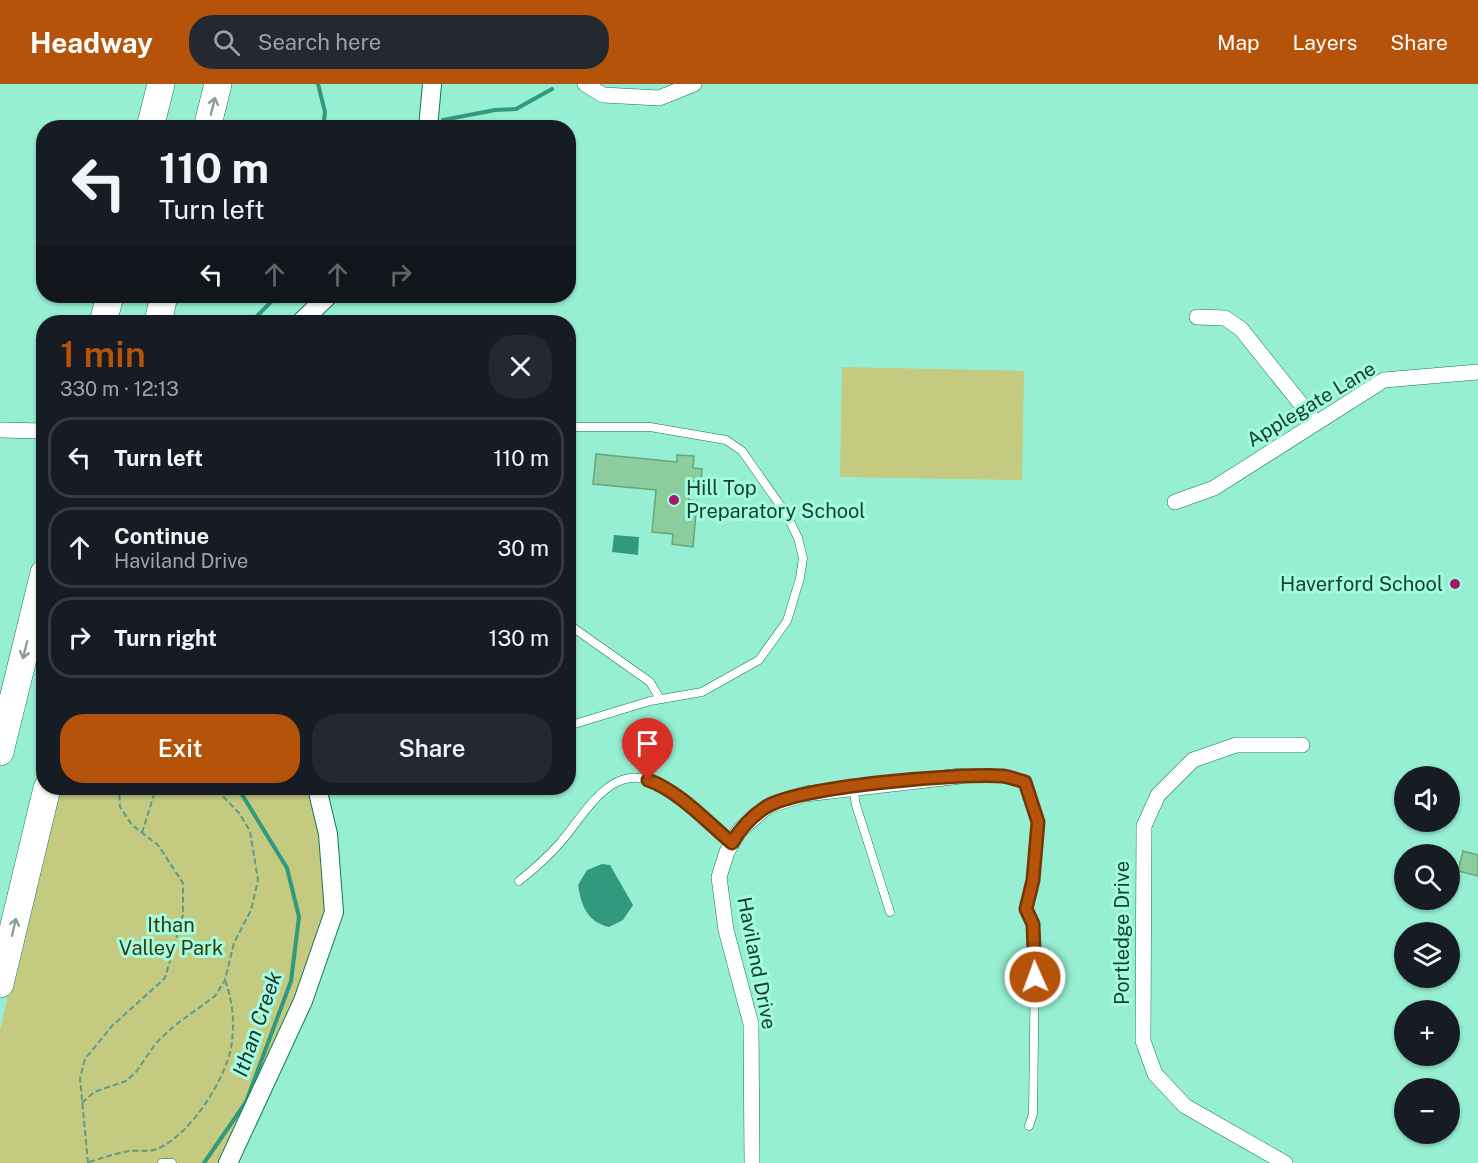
<!DOCTYPE html>
<meta charset="utf-8">
<style>
body{margin:0;font-family:"Public Sans",sans-serif;background:#242831;color:#f1f3f6;height:100vh;display:flex;flex-direction:column;font-size:22px;white-space:nowrap}
*{box-sizing:border-box;margin:0}
p{font-size:20px;color:#9ea1a6}
.icon{flex:none;width:33px;height:33px;fill:none;stroke:currentColor;stroke-width:2;stroke-linecap:round;stroke-linejoin:round}
.map{position:relative;flex:1;overflow:hidden}
.side{position:absolute;left:36px;top:231px;width:540px;height:480px;display:flex;flex-direction:column;background:#171b24;border-radius:24px;box-shadow:0 2px 4px #0004}
.side>*{flex:none}
.banner{position:absolute;left:36px;top:36px;width:540px;height:183px;border-radius:24px;box-shadow:0 2px 4px #0004;background:#171b24;color:#f1f3f6;overflow:hidden}
.tools{position:absolute;left:1394px;top:682px;display:grid;gap:12px}
.tools a{display:grid;place-items:center;width:66px;height:66px;border-radius:50%;background:#171b24;box-shadow:0 2px 4px #0004;font-size:30px}
.pin{position:absolute;display:grid;place-items:center;width:51px;height:51px;color:#fff;margin:-62px -26px;border-radius:50% 50% 50% 0;rotate:-45deg;box-shadow:0 0 6px #0007}
.pin .icon{rotate:45deg}
.me{position:absolute;width:66px;margin:-33px;rotate:358deg;stroke-linejoin:round;filter:drop-shadow(0 0 4px #0008)}
.turn{display:flex;align-items:center;gap:21px;height:126px;padding:0 24px;font-size:27px}
.turn .icon{width:78px;height:78px;stroke-width:2.5}
.turn b{display:block;font-size:42px;line-height:51px}
.lanes{display:flex;align-items:center;height:57px;padding:0 24px;background:#0003;justify-content:center;gap:30px;direction:ltr}
.lanes .off{opacity:.35}
.round{display:grid;place-items:center;flex:none;width:63px;height:63px;border-radius:24px;background:#242831}
.summary{display:flex;align-items:center;justify-content:space-between;height:102px;padding:0 24px}
h1{font-size:36px;font-weight:600;line-height:45px;color:#b45309}
.button{display:flex;gap:12px;margin-top:auto;padding:12px 24px}
.button a{flex:1;height:69px;border-radius:24px;background:#b45309;color:#fff;font-size:24px;font-weight:600;line-height:69px;text-align:center}
.button a+a{background:#242831;color:#f1f3f6}
ul{padding:0;list-style:none}
li{display:flex;align-items:center;gap:18px;height:81px;margin:0 12px 9px;padding:0 12px;border:3px solid #363941;border-radius:24px}
li div{flex:1}
li b{display:block;font-size:22px}
li em{font-style:normal}
header{display:flex;align-items:center;gap:36px;box-sizing:border-box;height:84px;padding:0 30px;background:#b45309;color:#fff}
header strong{font-size:28px}
nav{display:flex;gap:33px;margin-inline-start:auto;font-size:21px}
.search{width:420px;height:54px;background:#242831;display:flex;align-items:center;gap:15px;box-sizing:border-box;padding:0 21px;border-radius:24px;color:#9ea1a6;font-size:22px}
.map>svg:first-child{display:block}
.green{fill:#c4ca80}
.water{fill:#30997e}
.lines{fill:none;stroke-linecap:round;stroke-linejoin:round}
.stream{stroke:#30997e;stroke-width:4}
.building{fill:#8ccd9d;stroke:#66a678;stroke-width:1.5}
.service-casing{stroke:#0f7760;stroke-width:9}
.minor-casing{stroke:#0f7760;stroke-width:16}
.tertiary-casing{stroke:#0f7760;stroke-width:20}
.motorway-casing{stroke:#0f7760;stroke-width:28}
.path{stroke:#5c9d89;stroke-width:2;stroke-dasharray:6 3;stroke-linecap:butt}
.service{stroke:#fff;stroke-width:8}
.minor{stroke:#fff;stroke-width:15}
.tertiary{stroke:#fff;stroke-width:18}
.motorway{stroke:#fff;stroke-width:27}
.oneway{stroke:#8b9e98}
.route-casing{stroke:#753606;stroke-width:15}
.route{stroke:#b45309;stroke-width:10}
.poi-dot{fill:#a11a67;stroke:#a3fce0;stroke-width:2}
.labels{text-anchor:middle;dominant-baseline:central;stroke-width:6;stroke-linejoin:round;paint-order:stroke}
.street-label{font-size:20px;fill:#173c32;stroke:#a3fce0}
.poi-label{font-size:20px;fill:#173c32;stroke:#a3fce0;text-anchor:start}
.park-label{font-size:20px;fill:#383b0e;stroke:#a3fce0}
.water-label{font-size:21px;font-style:italic;fill:#1a3029;stroke:#a3fce0}
</style>
<header>
<strong>Headway</strong>
<div class="search"><svg class="icon" aria-label="search" viewBox="0 0 24 24"><circle cx="10" cy="10" r="6"/><path d="M15 15l6 6"/></svg>Search here</div>
<nav><a>Map</a><a>Layers</a><a>Share</a></nav>
</header>
<div class="map">
<svg width="1478" height="1079" viewBox="0 0 1478 1079">
<rect width="100%" height="100%" fill="#96efd3"/>
<!-- green -->
<g class="green">
<polygon points="842,283 1024,287 1022,396 840,393"/>
<polygon points="54,704 317,704 334,828 228,1079 0,1079 0,947"/>
</g>
<!-- water -->
<g class="water">
<polygon points="614,451 639,453 638,471 612,468"/>
<path d="M602,780L610,781L633,821L623,836L609,843C587,838 581,821 578,801L587,786Z"/>
</g>
<g class="lines">
<!-- stream -->
<g class="stream">
<polyline points="318,0 325,28 323,44"/>
<polyline points="443,36 495,26 516,25 552,5"/>
<polyline points="415,44 418,40"/>
<polyline points="251,238 277,212"/>
<polyline points="204,1079 246,1018 291,897 299,833 287,784 238,704"/>
</g>
</g>
<!-- building -->
<g class="building">
<polygon points="596,370 677,378 677,371 694,372 693,384 702,385 701,398 691,397 689,416 697,417 693,463 672,460 673,450 652,448 656,406 593,400"/>
<polygon points="1463,767 1478,771 1478,792 1458,787"/>
</g>
<g class="lines">
<defs>
<g id="service">
<polyline points="568,343 650,343 726,356 742,367 787,431 798,454 803,474 800,494 787,537 759,576 702,608 650,617 568,642"/>
<polyline points="568,540 650,598 660,615"/>
<polyline points="961,692 1005,692 1025,698 1038,738 1033,796 1026,825 1033,839 1035,875 1033,1030 1029,1042"/>
<polyline points="853,704 856,721 890,828"/>
<path d="M519,797C534,785 548,773 560,759C585,731 612,673 660,701C686,715 709,740 732,759"/>
<polyline points="162,1079 172,1079"/>
</g>
<g id="minor">
<polyline points="585,0 603,11 659,14 694,0"/>
<polyline points="1197,233 1225,234 1241,245 1316,339"/>
<polyline points="0,346 44,347"/>
<polyline points="1175,418 1214,404 1384,296 1478,288"/>
<polyline points="752,1079 751,940 726,846 719,793 727,768 739,747 768,722 805,710 961,692"/>
<polyline points="1285,1079 1185,1022 1155,990 1143,957 1144,742 1158,711 1193,676 1236,661 1302,661"/>
</g>
<g id="tertiary">
<polyline points="428,44 432,0"/>
<polyline points="301,238 328,212"/>
<polyline points="228,1079 303,917 334,828 328,750 317,704"/>
</g>
<g id="motorway">
<polyline points="150,44 161,0"/>
<polyline points="207,44 218,0"/>
<polyline points="103,238 110,212"/>
<polyline points="158,238 164,212"/>
<polyline points="0,668 44,489"/>
<polyline points="0,900 47,704"/>
</g>
</defs>
<!-- service casing -->
<use href="#service" class="service-casing"/>
<!-- minor casing -->
<use href="#minor" class="minor-casing"/>
<!-- tertiary casing -->
<use href="#tertiary" class="tertiary-casing"/>
<!-- motorway casing -->
<use href="#motorway" class="motorway-casing"/>
<!-- path -->
<g class="path">
<polyline points="142,749 156,704"/>
<polyline points="82,1019 94,1008 126,997 136,988 156,959 174,942 215,912 225,896 234,859 251,826 258,796 250,747 239,729 215,704"/>
<path d="M89,1078C103,1074 116,1069 130,1067C138,1066 149,1068 157,1065C190,1051 224,998 231,964C235,940 233,918 225,896"/>
<polyline points="88,1079 80,994 85,975 112,942 165,894 183,831 183,799 158,761 132,741 120,723 119,704"/>
</g>
<!-- service -->
<use href="#service" class="service"/>
<!-- minor -->
<use href="#minor" class="minor"/>
<!-- tertiary -->
<use href="#tertiary" class="tertiary"/>
<!-- motorway -->
<use href="#motorway" class="motorway"/>
</g>
<!-- one-way arrows -->
<defs><path id="oneway-shaft" d="M-6 0H5M1.5-3L5.5 0L1.5 3" fill="none" stroke-width="1.6" stroke-linecap="round" stroke-linejoin="round" transform="scale(1.5)"/></defs>
<g class="oneway">
<use href="#oneway-shaft" transform="translate(213 22) rotate(-76)"/>
<use href="#oneway-shaft" transform="translate(25 566) rotate(104)"/>
<use href="#oneway-shaft" transform="translate(14 843) rotate(-77)"/>
</g>
<g class="lines">
<defs>
<path id="route" d="M648,696C679,707 707,738 732,759C740,745 752,732 766,723C801,702 959,689 1003,692C1010,693 1018,696 1025,698L1038,738L1033,796L1026,825L1033,840L1035,893"/>
</defs>
<!-- route casing -->
<use href="#route" class="route-casing"/>
<!-- route -->
<use href="#route" class="route"/>
</g>
<!-- markers -->
<g class="poi-dot">
<circle cx="674" cy="416" r="6"/>
<circle cx="1455" cy="500" r="6"/>
</g>
<g class="labels">
<!-- street labels -->
<g class="street-label">
<text transform="translate(1311 320) rotate(-31)">Applegate Lane</text>
<text transform="translate(1122 849) rotate(-90)">Portledge Drive</text>
<text transform="translate(757 879) rotate(79)">Haviland Drive</text>
</g>
<!-- poi labels -->
<g class="poi-label">
<text x="686" y="404">Hill Top<tspan x="686" dy="23">Preparatory School</tspan></text>
<text x="1443" y="500" text-anchor="end">Haverford School</text>
</g>
<!-- park labels -->
<g class="park-label">
<text x="171" y="841">Ithan<tspan x="171" dy="23">Valley Park</tspan></text>
</g>
<!-- water labels -->
<g class="water-label">
<text transform="translate(257 940) rotate(-71)">Ithan Creek</text>
</g>
</g>
</svg>
<div class="tools">
<a><svg class="icon" aria-label="sound" viewBox="0 0 24 24"><path d="M4 9h4l5-4v14l-5-4H4zM17 9q2 3 0 6"/></svg></a>
<a><svg class="icon" aria-label="search" viewBox="0 0 24 24"><circle cx="10" cy="10" r="6"/><path d="M15 15l6 6"/></svg></a>
<a><svg class="icon" aria-label="layers" viewBox="0 0 24 24"><path d="M12 4l9 5-9 5-9-5zM3 14l9 5 9-5"/></svg></a>
<a>+</a>
<a>−</a>
</div>
<div class="pin" style="left:648px;top:696px;background:#d93025"><svg class="icon" aria-label="arrive" viewBox="0 0 24 24"><path d="M6 21V4h12l-3 4 3 4H6"/></svg></div>
<svg class="me" style="left:1035px;top:893px" viewBox="-20 -20 40 40"><circle r="17" fill="#b45309" stroke="#fff" stroke-width="3"/><path d="M0-11L8 9 0 5-8 9z" fill="#fff"/></svg>
<div class="banner">
<div class="turn"><svg class="icon" aria-label="left" viewBox="0 0 24 24"><path d="M17 20v-9H6M10 6l-5 5 5 5"/></svg><div><b>110 m</b>Turn left</div></div>
<div class="lanes"><svg class="icon" aria-label="left" viewBox="0 0 24 24"><path d="M17 20v-9H6M10 6l-5 5 5 5"/></svg><svg class="icon off" aria-label="ahead" viewBox="0 0 24 24"><path d="M12 20V5M6 11l6-6 6 6"/></svg><svg class="icon off" aria-label="ahead" viewBox="0 0 24 24"><path d="M12 20V5M6 11l6-6 6 6"/></svg><svg class="icon off" aria-label="right" viewBox="0 0 24 24"><path d="M7 20v-9h11M14 6l5 5-5 5"/></svg></div>
</div>
<section class="side">
<div class="summary"><div><h1>1 min</h1><p>330 m · 12:13</p></div><a class="round"><svg class="icon" aria-label="close" viewBox="0 0 24 24"><path d="M6 6l12 12M18 6L6 18"/></svg></a></div>
<ul>
<li><svg class="icon" aria-label="left" viewBox="0 0 24 24"><path d="M17 20v-9H6M10 6l-5 5 5 5"/></svg><div><b>Turn left</b></div><em>110 m</em></li>
<li><svg class="icon" aria-label="ahead" viewBox="0 0 24 24"><path d="M12 20V5M6 11l6-6 6 6"/></svg><div><b>Continue</b><p>Haviland Drive</p></div><em>30 m</em></li>
<li><svg class="icon" aria-label="right" viewBox="0 0 24 24"><path d="M7 20v-9h11M14 6l5 5-5 5"/></svg><div><b>Turn right</b></div><em>130 m</em></li>
</ul>
<div class="button"><a>Exit</a><a>Share</a></div>
</section>
</div>
